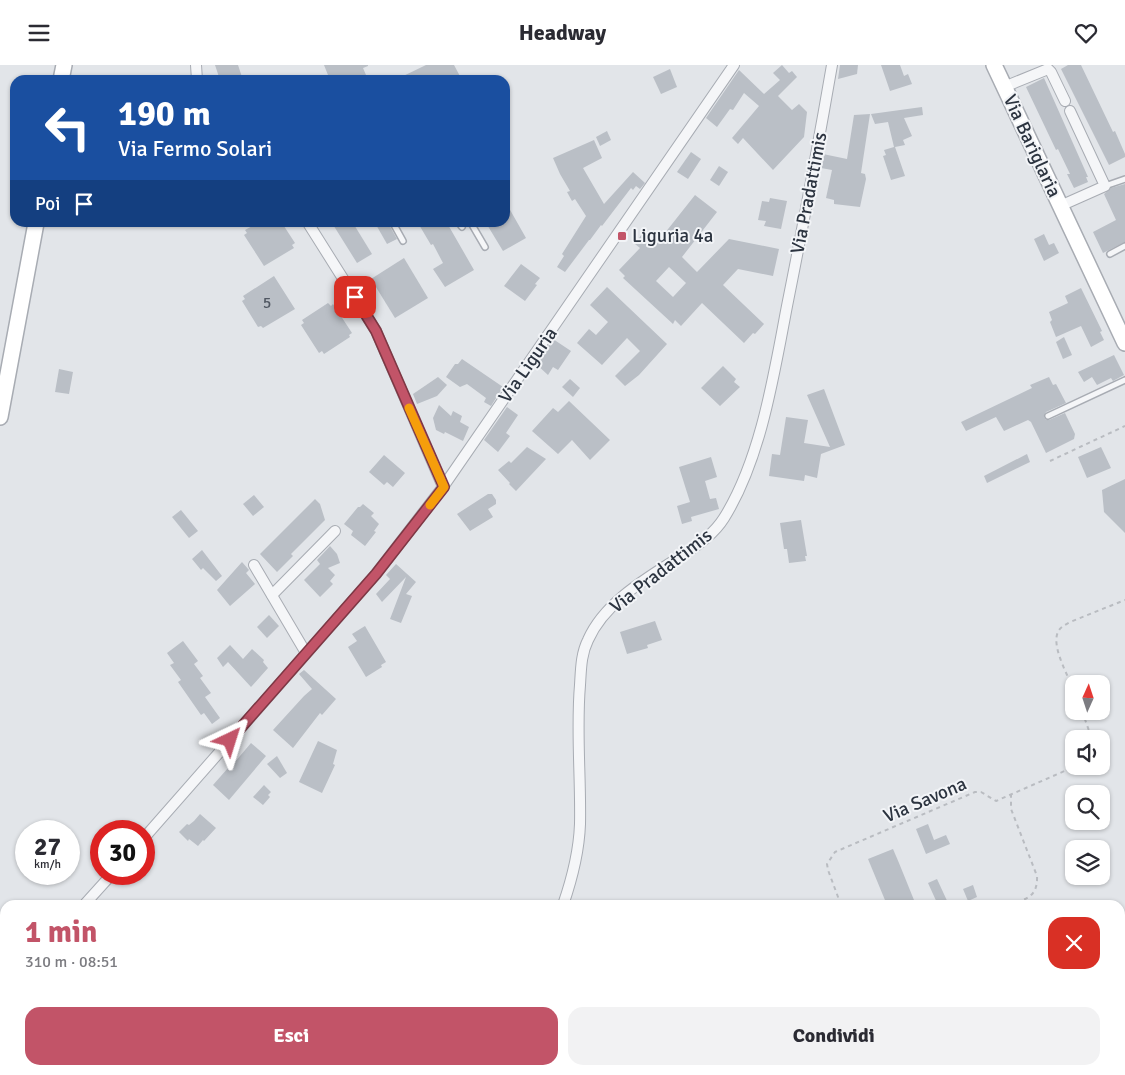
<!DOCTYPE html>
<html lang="it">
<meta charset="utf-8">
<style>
body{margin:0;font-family:Signika,sans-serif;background:#f2f2f3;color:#2b2b33;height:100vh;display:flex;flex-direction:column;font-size:19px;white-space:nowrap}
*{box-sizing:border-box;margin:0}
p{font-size:16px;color:#7c7c81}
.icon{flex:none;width:28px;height:28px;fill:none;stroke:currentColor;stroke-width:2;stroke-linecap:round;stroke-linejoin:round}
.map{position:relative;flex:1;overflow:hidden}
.panel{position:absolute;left:0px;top:835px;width:1125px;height:175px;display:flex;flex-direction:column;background:#fff;border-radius:15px 15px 0 0;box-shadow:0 1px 4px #0004}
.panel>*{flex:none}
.top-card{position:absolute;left:10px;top:10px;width:500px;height:152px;border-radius:15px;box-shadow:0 1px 4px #0004;background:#1a4fa0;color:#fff;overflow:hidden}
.needle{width:32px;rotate:3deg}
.buttons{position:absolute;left:1065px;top:610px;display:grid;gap:10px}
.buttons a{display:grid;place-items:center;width:45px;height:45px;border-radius:10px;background:#fff;box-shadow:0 1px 4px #0004;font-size:25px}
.speed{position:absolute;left:15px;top:755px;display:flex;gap:10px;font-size:25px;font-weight:700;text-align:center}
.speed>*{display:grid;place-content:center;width:65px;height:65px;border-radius:50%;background:#fff;box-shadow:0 1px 4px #0004;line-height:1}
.speed small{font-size:12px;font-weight:400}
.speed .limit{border:8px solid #d22;background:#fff;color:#111}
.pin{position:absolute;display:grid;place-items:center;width:42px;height:42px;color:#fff;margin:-21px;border-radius:10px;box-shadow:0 2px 8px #0006}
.me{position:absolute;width:55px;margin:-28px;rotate:41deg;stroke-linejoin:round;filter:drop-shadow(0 0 4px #0008)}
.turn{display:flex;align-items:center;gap:18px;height:105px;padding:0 25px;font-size:22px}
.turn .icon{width:65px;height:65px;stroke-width:2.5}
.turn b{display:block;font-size:35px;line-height:42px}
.then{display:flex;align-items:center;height:48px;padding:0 25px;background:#0003;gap:10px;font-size:19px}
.round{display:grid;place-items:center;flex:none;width:52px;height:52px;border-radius:15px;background:#f2f2f3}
.headline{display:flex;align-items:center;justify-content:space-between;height:85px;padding:0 25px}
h1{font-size:30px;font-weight:700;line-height:38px;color:#c25468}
.action{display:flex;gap:10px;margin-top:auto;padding:10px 25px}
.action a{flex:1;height:58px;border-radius:15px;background:#c25468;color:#fff;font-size:20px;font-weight:700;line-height:58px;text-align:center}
.action a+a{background:#f2f2f3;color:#2b2b33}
header{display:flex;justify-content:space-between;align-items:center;height:65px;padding:0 25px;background:#fff;font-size:22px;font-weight:700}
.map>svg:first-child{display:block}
.building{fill:#babfc6;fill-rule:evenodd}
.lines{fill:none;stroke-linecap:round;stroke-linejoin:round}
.lane-casing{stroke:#a8acb3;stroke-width:8}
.street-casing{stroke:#a8acb3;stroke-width:12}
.secondary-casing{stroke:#a8acb3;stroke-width:18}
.path{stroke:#b9bcc1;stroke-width:2;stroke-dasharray:4 4;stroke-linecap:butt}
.lane{stroke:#f5f6f8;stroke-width:5}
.street{stroke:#f5f6f8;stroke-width:10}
.secondary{stroke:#fff;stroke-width:15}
.route-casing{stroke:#7e3744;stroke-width:12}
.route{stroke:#c25468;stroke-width:9}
.slow{stroke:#f59e0b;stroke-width:9}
.poi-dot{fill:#c25468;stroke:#f2f4f7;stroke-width:2}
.labels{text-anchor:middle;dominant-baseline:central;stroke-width:4;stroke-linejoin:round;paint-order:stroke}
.number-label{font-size:16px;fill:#505762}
.street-label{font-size:19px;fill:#2c3440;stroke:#f2f4f7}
.poi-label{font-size:19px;fill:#2c3440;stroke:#f2f4f7;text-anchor:start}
</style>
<header><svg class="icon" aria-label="menu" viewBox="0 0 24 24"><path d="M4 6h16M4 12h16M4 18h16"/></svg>Headway<svg class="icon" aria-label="heart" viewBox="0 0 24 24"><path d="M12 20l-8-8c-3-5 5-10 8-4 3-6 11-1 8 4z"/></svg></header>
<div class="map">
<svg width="1125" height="1010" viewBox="0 0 1125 1010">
<rect width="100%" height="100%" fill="#e2e5e9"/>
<!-- building -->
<g class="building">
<polygon points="215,0 238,0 243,15 220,15"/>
<polygon points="324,0 368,0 368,1 363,3 366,10 353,15 346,15 344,10 330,15"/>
<polygon points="426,0 454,0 462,15 395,15"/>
<polygon points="782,0 789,8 792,6 797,12 778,31 792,45 799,39 807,47 804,72 773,105 743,73 738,79 732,73 759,41 744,28 733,45 730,44 717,62 706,53 739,5 764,29 780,15 773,8"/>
<polygon points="840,0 858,0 857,9 838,14"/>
<polygon points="881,0 900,0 904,11 908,9 912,19 890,26"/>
<polygon points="1068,0 1081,0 1113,67 1115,66 1125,89 1125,92 1109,100 1061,4"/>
<polygon points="670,4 677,22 661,29 653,12"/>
<polygon points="1044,13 1088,112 1086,112 1088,117 1074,123 1067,109 1070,109 1058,84 1056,85 1026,22"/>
<polygon points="922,42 923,50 904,53 912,71 903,75 905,80 895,82 905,111 891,115 883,91 886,90 884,85 894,82 888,57 875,59 871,49"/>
<polygon points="870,49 861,108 865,109 866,114 860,142 834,139 834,135 826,133 832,105 821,103 823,89 847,94 854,50"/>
<polygon points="607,66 611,75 600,81 596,72"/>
<polygon points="594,75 602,93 583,103 604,139 633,107 645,118 640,124 636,121 633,125 631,123 602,161 601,160 590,175 589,175 565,207 557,202 564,191 562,189 586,151 575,134 572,136 567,127 570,126 560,109 553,93"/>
<polygon points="691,87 701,94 688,114 677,107"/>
<polygon points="719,101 728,107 719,121 710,115"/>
<polygon points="1125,119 1125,177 1103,188 1093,167 1116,155 1104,129 1111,123"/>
<path d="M695,130L717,147L682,192L697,207L729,174L779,184L773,211L738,204L723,220L764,259L755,269L753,268L744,278L702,238L681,261L675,255L673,259L623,213L625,211L619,205L640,183L635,179L644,166L657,178ZM669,202L686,218L673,232L656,216Z"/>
<polygon points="770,133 787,136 781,164 764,161 766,156 758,155 762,136 769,137"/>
<polygon points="505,136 526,173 503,186 486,158 505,158"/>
<polygon points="258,158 282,158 295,178 292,180 294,183 264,201 244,170 247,168 245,165"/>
<polygon points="332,158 353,158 372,189 357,198"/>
<polygon points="375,158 388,158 397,174 387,179"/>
<polygon points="418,158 447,158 474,205 445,222 433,204 443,198 433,179 431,180"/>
<polygon points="1044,169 1049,180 1054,178 1059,188 1044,196 1034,174"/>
<polygon points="404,193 428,233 395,253 371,214"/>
<polygon points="521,199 540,213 535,219 537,220 525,236 504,221"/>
<polygon points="274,211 295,244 263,263 261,261 258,262 242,236 245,234 243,231"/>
<polygon points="607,222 667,279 639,310 625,321 615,311 640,286 627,273 602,300 577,278 589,264 596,270 608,257 590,240"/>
<polygon points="1081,223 1102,266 1100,267 1104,275 1091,282 1081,261 1056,272 1050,257 1052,255 1049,247 1068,238 1065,231"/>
<polygon points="328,238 331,241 333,239 352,268 349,270 350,272 324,289 322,286 319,288 301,260 304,258 302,255"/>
<polygon points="1064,272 1072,290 1063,294 1056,277"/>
<polygon points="553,274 571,286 558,305 553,302 548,310 536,299"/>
<polygon points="1114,290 1124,310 1113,316 1111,313 1097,320 1092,312 1084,317 1078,307"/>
<polygon points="462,294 503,322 491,341 484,337 486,333 467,319 460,322 446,312 455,299 458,299"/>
<polygon points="723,301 736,314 734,317 740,322 720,341 701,323"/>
<polygon points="59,304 73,307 69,329 55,327"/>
<polygon points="438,312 447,320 437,331 417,339 413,329"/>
<polygon points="1049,312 1053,320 1056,319 1066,338 1046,347 1044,352 1046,355 1049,355 1065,348 1075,369 1074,374 1046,388 1031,357 1028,355 1004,366 996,352 966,366 961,357 1032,323 1030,320"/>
<polygon points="570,314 580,323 573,332 562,322"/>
<polygon points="824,324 845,380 821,389 817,413 805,410 804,416 769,411 772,389 780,390 786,352 808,355 804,378 830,382 807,330"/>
<polygon points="569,336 610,375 590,395 572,375 558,389 532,366 553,343 558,347"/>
<polygon points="439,340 451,351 453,346 462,351 460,357 469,362 463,376 445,367 444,369 436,365 433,353"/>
<polygon points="507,342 518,350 506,368 510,371 498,387 484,375"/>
<polygon points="527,382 546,394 516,426 509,419 510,418 498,405 509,396 511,398"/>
<polygon points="1101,382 1111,403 1087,413 1078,392"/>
<polygon points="1027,389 1030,397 987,418 984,411"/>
<polygon points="384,390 405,408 393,422 387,417 384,420 369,407"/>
<polygon points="711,392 717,412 705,416 710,434 716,433 719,444 691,452 692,456 682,459 677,441 690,437 679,402"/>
<polygon points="1125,414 1125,468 1104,447 1102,425"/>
<polygon points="488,429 492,429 496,435 496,439 488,444 493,452 470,466 457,449"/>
<polygon points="254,430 264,442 253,451 243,439"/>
<polygon points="315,434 320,439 325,455 291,489 293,491 277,507 260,489"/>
<polygon points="363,439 374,448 371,451 379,459 374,466 376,467 365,481 351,470 353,466 344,459 358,442 360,442"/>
<polygon points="181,445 198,466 189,473 172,452"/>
<polygon points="801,455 807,491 805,491 806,496 789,498 787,484 784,484 780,458"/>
<polygon points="330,481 337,489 340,498 328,503 335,510 330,516 333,519 320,532 304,515 320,499 317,495"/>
<polygon points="202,485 222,511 216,516 203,503 201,505 192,494"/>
<polygon points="242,497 249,505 246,508 255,519 230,541 217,525"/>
<polygon points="396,499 416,517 406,529 412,531 401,558 390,554 406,512 382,537 376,529 390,514 386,510"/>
<polygon points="269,550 279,561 267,573 257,562"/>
<polygon points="655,556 662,575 647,580 648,583 627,589 620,567"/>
<polygon points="365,561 386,597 381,600 382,602 366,612 348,582 357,576 352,569"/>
<polygon points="183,576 198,596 194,599 203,611 200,613 211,628 205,632 220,653 212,659 204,648 201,650 178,617 181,615 170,600 174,598 167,588"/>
<polygon points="230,580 243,594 252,584 264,595 263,597 268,603 251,622 228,597 223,602 217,593"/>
<polygon points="304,605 336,634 322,650 320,648 293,683 273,665 304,631 312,624 299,609"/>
<polygon points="318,676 337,685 333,699 335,700 322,728 299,717"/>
<polygon points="251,678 266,691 229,735 213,720 228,703 229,704"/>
<polygon points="277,691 287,708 280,713 267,699"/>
<polygon points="264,720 271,727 268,730 270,732 263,740 253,732"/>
<polygon points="200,749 216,763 204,776 203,775 198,781 189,774 188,776 179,767 187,759 189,760 194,756"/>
<polygon points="928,759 934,775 946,770 950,779 926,789 916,764"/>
<polygon points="893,784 899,798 916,840 887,840 868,794"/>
<polygon points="937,814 949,840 938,840 928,818"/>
<polygon points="973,820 977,832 968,836 963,824"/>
</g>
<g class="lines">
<defs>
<g id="lane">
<polyline points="1105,121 1125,114"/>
<polyline points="393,158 403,176"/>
<polyline points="459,158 462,162"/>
<polyline points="471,158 485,182"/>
<polyline points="1110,189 1125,181"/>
<polyline points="1048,351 1125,315"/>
</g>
<g id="street">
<polyline points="196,0 197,15"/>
<polyline points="1004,22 1048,4 1051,7 1065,36"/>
<polyline points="1060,141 1105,121 1070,46"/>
<polyline points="308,158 376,266 443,422"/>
<polyline points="254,500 306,588"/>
<polyline points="272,530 335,466"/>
<polyline points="144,773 376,509 443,422 734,0"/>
<polyline points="84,840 112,809"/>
<path d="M563,840C572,814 579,787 580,759C581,712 576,666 580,620C581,604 581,589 588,575C605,536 649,512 683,490C699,479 714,469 724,453C761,394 774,309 787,241C803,161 818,81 832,0"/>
<polyline points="0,934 5,929"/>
<polyline points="453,1010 455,1005"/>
</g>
<g id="secondary">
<polyline points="994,0 1125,278"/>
<polyline points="61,15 64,0"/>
<polyline points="0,352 36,158"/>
</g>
</defs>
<!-- lane casing -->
<use href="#lane" class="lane-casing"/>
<!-- street casing -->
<use href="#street" class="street-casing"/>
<!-- secondary casing -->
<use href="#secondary" class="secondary-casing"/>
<!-- path -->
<g class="path">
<polyline points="1050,396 1125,361"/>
<path d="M1074,625C1068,611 1051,581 1058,567C1060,562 1065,560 1070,557L1125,535"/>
<polyline points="1082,646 1092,674"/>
<polyline points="841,840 828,805 827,799 835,787 975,727 981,727 996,736 1076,701"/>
<path d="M1009,840C1026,834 1038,832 1037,811L1011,744V730"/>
<polyline points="904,1005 906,1010"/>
</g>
<!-- lane -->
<use href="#lane" class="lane"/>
<!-- street -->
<use href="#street" class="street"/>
<!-- secondary -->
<use href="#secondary" class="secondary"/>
</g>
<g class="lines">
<defs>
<polyline id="route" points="230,675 376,509 444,422 376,266 355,232"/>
</defs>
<!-- route casing -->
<use href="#route" class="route-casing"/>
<!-- route -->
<use href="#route" class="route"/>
<!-- slow -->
<polyline class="slow" points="409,343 444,422 430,440"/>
</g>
<!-- markers -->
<rect class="poi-dot" x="617" y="166" width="10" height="10" rx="2.5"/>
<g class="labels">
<!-- number labels -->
<g class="number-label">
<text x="267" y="238">5</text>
</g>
<!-- street labels -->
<g class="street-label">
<text transform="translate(1032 81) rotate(65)">Via Bariglaria</text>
<text transform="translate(809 128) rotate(-79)">Via Pradattimis</text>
<text transform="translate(528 300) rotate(-55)">Via Liguria</text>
<text transform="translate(661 506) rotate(-38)">Via Pradattimis</text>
<text transform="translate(925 735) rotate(-23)">Via Savona</text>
</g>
<!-- poi labels -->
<g class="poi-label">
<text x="632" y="171">Liguria 4a</text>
</g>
</g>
</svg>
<div class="buttons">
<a><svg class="needle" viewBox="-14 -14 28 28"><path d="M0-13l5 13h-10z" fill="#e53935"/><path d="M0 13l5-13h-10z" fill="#7c7c81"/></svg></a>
<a><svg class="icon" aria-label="sound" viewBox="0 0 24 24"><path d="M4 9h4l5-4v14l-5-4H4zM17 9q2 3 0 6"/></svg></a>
<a><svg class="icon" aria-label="search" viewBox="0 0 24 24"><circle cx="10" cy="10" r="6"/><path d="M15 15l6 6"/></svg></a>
<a><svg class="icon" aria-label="layers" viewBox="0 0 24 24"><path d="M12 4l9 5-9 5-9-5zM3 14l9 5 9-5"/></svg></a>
</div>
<div class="speed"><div>27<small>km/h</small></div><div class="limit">30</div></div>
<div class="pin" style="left:355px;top:232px;background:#d93025"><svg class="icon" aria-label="arrive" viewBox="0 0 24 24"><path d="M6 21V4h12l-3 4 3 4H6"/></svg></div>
<svg class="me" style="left:230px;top:675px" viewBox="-20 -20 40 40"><path d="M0-17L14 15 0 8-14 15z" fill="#c25468" stroke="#fff" stroke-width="4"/></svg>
<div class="top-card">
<div class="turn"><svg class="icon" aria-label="left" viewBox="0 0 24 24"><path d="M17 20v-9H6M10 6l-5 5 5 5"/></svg><div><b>190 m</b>Via Fermo Solari</div></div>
<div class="then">Poi<svg class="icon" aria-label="arrive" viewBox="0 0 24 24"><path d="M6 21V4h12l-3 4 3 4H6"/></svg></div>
</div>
<section class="panel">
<div class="headline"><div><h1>1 min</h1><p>310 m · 08:51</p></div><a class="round" style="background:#d93025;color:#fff"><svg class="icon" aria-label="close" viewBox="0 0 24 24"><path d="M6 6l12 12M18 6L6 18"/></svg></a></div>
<div class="action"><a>Esci</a><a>Condividi</a></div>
</section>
</div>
